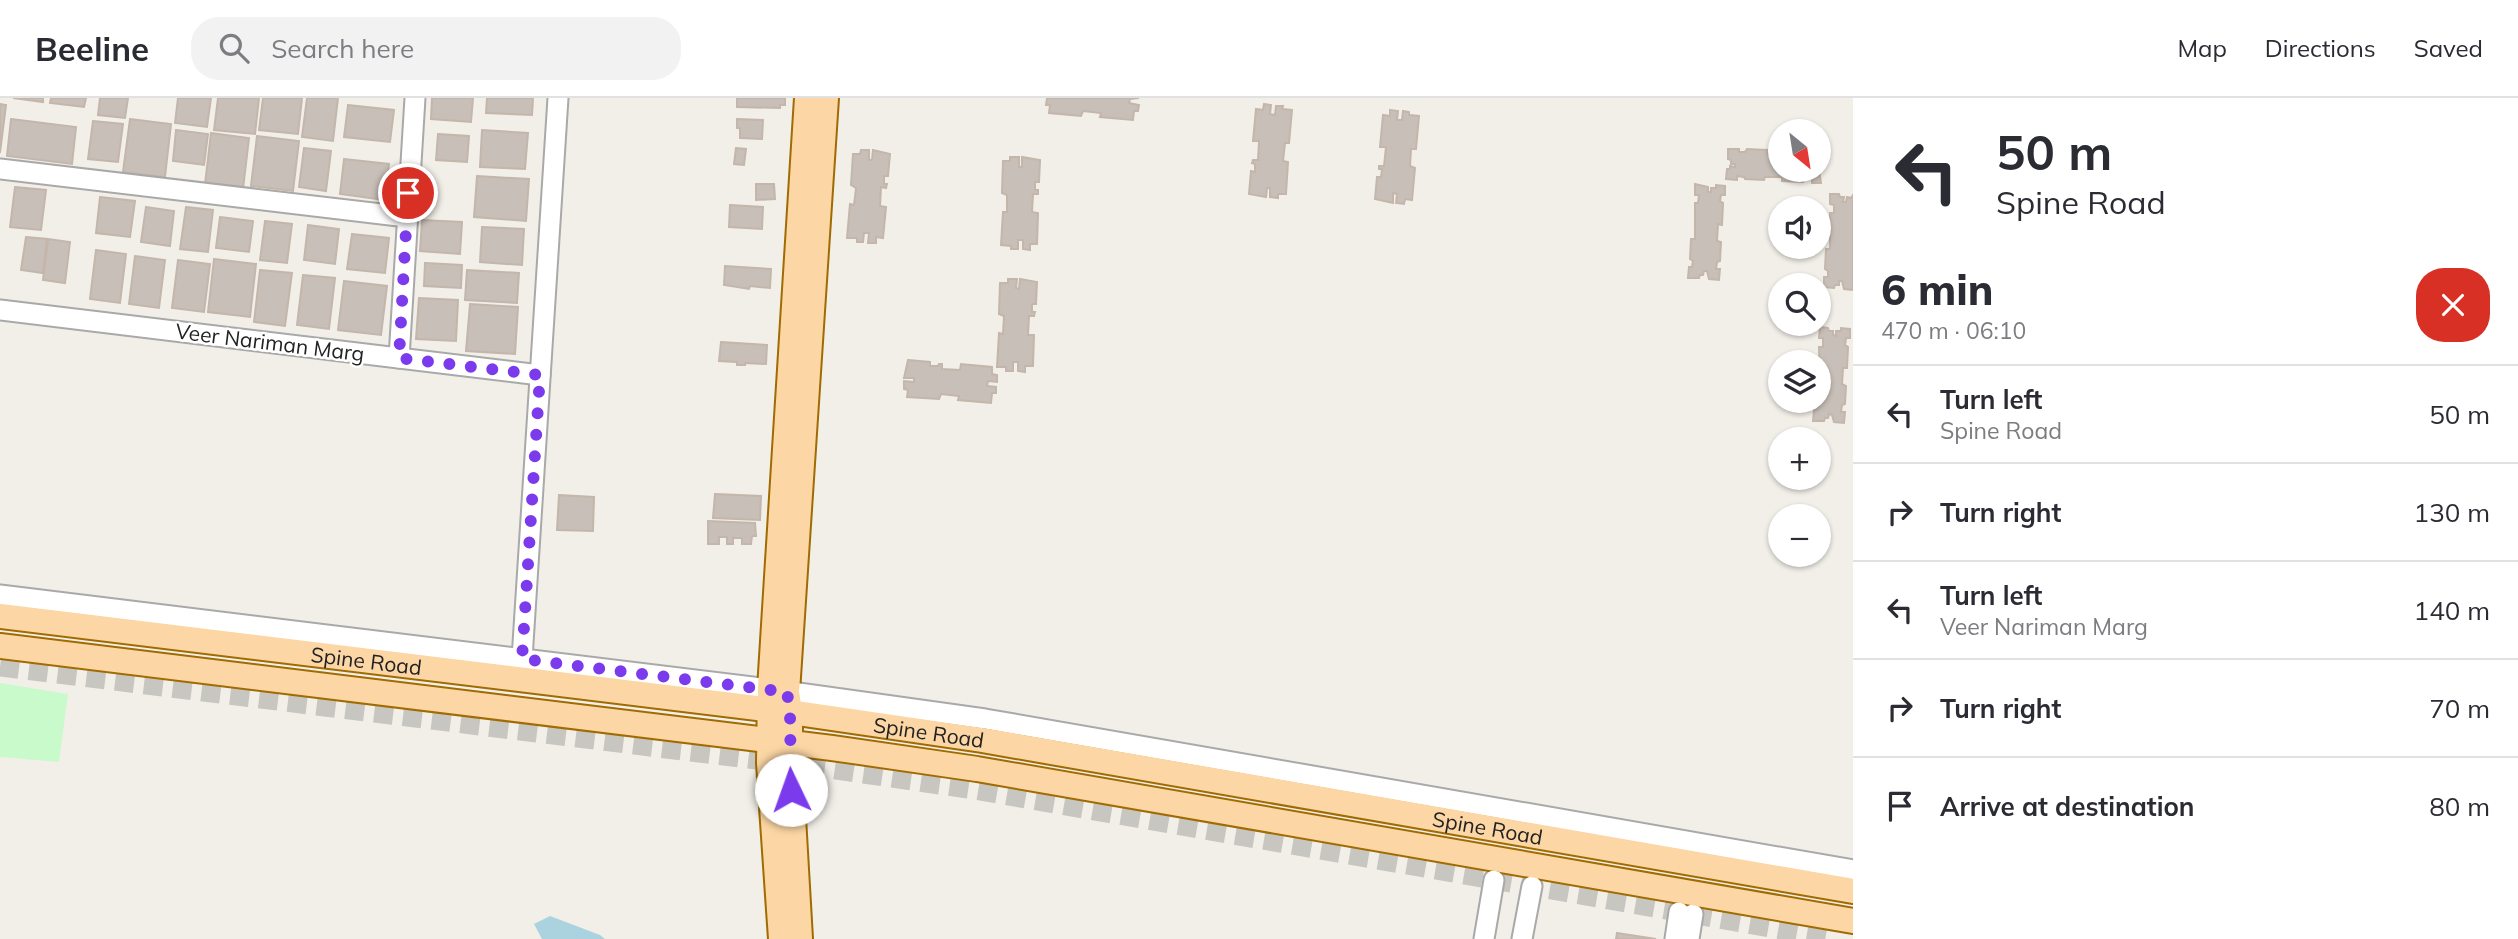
<!DOCTYPE html>
<meta charset="utf-8">
<style>
body{margin:0;font-family:Mulish,sans-serif;background:#f2f2f3;color:#2b2b33;height:100vh;display:flex;flex-direction:column;font-size:26px;white-space:nowrap}
*{box-sizing:border-box;margin:0}
p{font-size:23px;color:#7c7c81}
.icon{flex:none;width:38px;height:38px;fill:none;stroke:currentColor;stroke-width:2;stroke-linecap:round;stroke-linejoin:round}
.map{position:relative;flex:1;overflow:hidden}
.details{display:flex;flex-direction:column;background:#fff;width:665px}
.details>*{flex:none}
.top-card{background:#fff;color:#2b2b33;overflow:hidden}
.needle{width:46px;rotate:150deg}
.fabs{position:absolute;left:1768px;top:21px;display:grid;gap:14px}
.fabs a{display:grid;place-items:center;width:63px;height:63px;border-radius:50%;background:#fff;box-shadow:0 2px 5px #0004;font-size:35px}
.pin{position:absolute;display:grid;place-items:center;width:60px;height:60px;color:#fff;margin:-30px;border:4px solid #fff;border-radius:50%;box-shadow:0 2px 7px #0007}
.me{position:absolute;width:77px;margin:-38px;rotate:357deg;stroke-linejoin:round;filter:drop-shadow(0 0 5px #0008)}
.turn{display:flex;align-items:center;gap:24px;height:147px;padding:0 28px;font-size:32px}
.turn .icon{width:91px;height:91px;stroke-width:2.5}
.turn b{display:block;font-size:49px;line-height:60px}
.round{display:grid;place-items:center;flex:none;width:74px;height:74px;border-radius:28px;background:#f2f2f3}
.summary{display:flex;align-items:center;justify-content:space-between;height:119px;padding:0 28px}
h1{font-size:42px;font-weight:800;line-height:52px}
ul{padding:0;list-style:none}
li{display:flex;align-items:center;gap:21px;height:98px;padding:0 28px;border-top:2px solid #e1e1e2}
li div{flex:1}
li b{display:block;font-size:26px}
li em{font-style:normal}
header{display:flex;align-items:center;gap:42px;box-sizing:border-box;height:98px;padding:0 35px;background:#fff;border-bottom:2px solid #e1e1e2}
header strong{font-size:33px}
nav{display:flex;gap:38px;margin-inline-start:auto;font-size:24px}
.search{width:490px;height:63px;background:#f2f2f3;display:flex;align-items:center;gap:18px;box-sizing:border-box;padding:0 24px;border-radius:28px;color:#7c7c81;font-size:26px}
main{display:flex;flex:1;min-height:0}
.map>svg:first-child{display:block}
.park{fill:#c8facc}
.water{fill:#aad3df}
.building{fill:#c7bfb8;stroke:#c4b6ab;stroke-width:2}
.lines{fill:none;stroke-linecap:round;stroke-linejoin:round}
.minor-tunnel{stroke:#c8c6c1;stroke-width:19;stroke-dasharray:19 10;stroke-linecap:butt}
.minor-casing{stroke:#a9a9a9;stroke-width:23}
.major-casing{stroke:#a06b00;stroke-width:28}
.minor{stroke:#fff;stroke-width:19}
.major{stroke:#fcd6a4;stroke-width:24}
.route{stroke:#7c3aed;stroke-width:12;stroke-dasharray:0 21.6}
.labels{text-anchor:middle;dominant-baseline:central;stroke-width:5;stroke-linejoin:round;paint-order:stroke}
.street-label{font-size:21px;fill:#222;stroke:#fff}
</style>
<header>
<strong>Beeline</strong>
<div class="search"><svg class="icon" aria-label="search" viewBox="0 0 24 24"><circle cx="10" cy="10" r="6"/><path d="M15 15l6 6"/></svg>Search here</div>
<nav><a>Map</a><a>Directions</a><a>Saved</a></nav>
</header>
<main>
<div class="map">
<svg width="1853" height="841" viewBox="0 0 1853 841">
<rect width="100%" height="100%" fill="#f2efe9"/>
<!-- park -->
<polygon class="park" points="0,585 68,596 59,664 0,659"/>
<!-- water -->
<polygon class="water" points="550,818 600,837 605,841 542,841 534,826"/>
<!-- building -->
<g class="building">
<polygon points="13,0 43,0 43,4"/>
<polygon points="51,0 86,0 84,9 50,5"/>
<polygon points="100,0 128,0 125,20 98,17"/>
<polygon points="178,0 211,0 207,29 175,25"/>
<polygon points="218,0 259,0 255,36 214,32"/>
<polygon points="263,0 302,0 298,36 259,32"/>
<polygon points="307,0 338,0 333,43 302,39"/>
<polygon points="432,0 473,0 471,24 431,21"/>
<polygon points="487,0 533,0 532,17 486,15"/>
<polygon points="737,0 785,0 785,7 780,7 780,10 737,9"/>
<polygon points="1047,0 1139,0 1130,1 1129,5 1139,7 1138,13 1134,13 1133,22 1100,19 1101,15 1083,13 1081,18 1049,15 1050,7 1046,7"/>
<polygon points="0,6 6,7 0,55"/>
<polygon points="1264,6 1271,7 1270,16 1275,17 1276,8 1283,8 1282,11 1292,12 1289,45 1285,45 1283,63 1288,64 1286,96 1278,96 1278,100 1270,99 1270,90 1267,90 1266,99 1249,96 1251,73 1255,74 1255,66 1252,65 1253,62 1258,62 1259,43 1253,43 1256,11 1263,12"/>
<polygon points="348,7 394,12 390,44 344,39"/>
<polygon points="1390,12 1398,13 1397,22 1402,22 1403,13 1409,14 1409,17 1419,18 1416,51 1411,51 1410,68 1415,70 1412,102 1405,101 1404,106 1396,105 1397,96 1393,95 1393,105 1375,101 1377,79 1381,79 1382,71 1379,71 1379,68 1384,68 1386,49 1380,49 1383,17 1390,18"/>
<polygon points="11,21 76,29 72,66 7,58"/>
<polygon points="130,21 171,26 165,79 123,74"/>
<polygon points="737,21 763,22 762,41 740,40 740,30 737,30"/>
<polygon points="93,23 123,26 118,64 88,61"/>
<polygon points="176,32 208,36 204,67 173,63"/>
<polygon points="482,32 528,35 525,71 480,69"/>
<polygon points="211,35 249,40 243,91 205,86"/>
<polygon points="438,36 469,38 467,64 436,62"/>
<polygon points="257,38 299,43 293,93 251,88"/>
<polygon points="304,50 331,53 326,93 299,89"/>
<polygon points="736,50 746,51 744,67 734,66"/>
<polygon points="1728,51 1739,51 1739,54 1745,54 1747,51 1767,52 1767,56 1780,57 1780,72 1819,72 1821,85 1812,85 1812,81 1805,81 1803,84 1782,83 1782,79 1765,79 1764,82 1745,81 1744,79 1737,78 1737,82 1726,81 1727,71 1730,71 1730,68 1735,69 1735,66 1731,66 1731,62 1728,61"/>
<polygon points="861,52 869,52 869,62 872,62 873,52 890,56 888,78 884,78 884,86 887,86 886,90 881,89 880,108 886,109 883,140 876,139 876,145 868,145 869,135 864,135 863,144 857,144 857,140 847,140 850,106 854,107 856,90 851,87 853,56 860,56"/>
<polygon points="1010,59 1019,59 1019,69 1022,69 1022,59 1040,62 1039,84 1035,84 1035,92 1038,92 1038,96 1033,96 1032,114 1038,115 1037,146 1030,146 1030,152 1023,151 1023,142 1018,142 1018,151 1011,151 1011,148 1001,147 1003,114 1007,114 1007,97 1002,95 1003,63 1010,63"/>
<polygon points="344,61 389,66 385,102 340,96"/>
<polygon points="477,78 529,81 526,123 474,119"/>
<polygon points="756,86 774,86 775,101 756,102"/>
<polygon points="1695,86 1708,89 1708,94 1711,94 1711,90 1716,90 1716,87 1725,88 1725,97 1721,97 1720,103 1723,105 1722,127 1718,126 1717,143 1721,144 1720,163 1717,164 1716,171 1720,171 1719,182 1709,181 1707,173 1704,173 1703,177 1700,177 1699,180 1688,180 1689,169 1692,169 1693,163 1690,161 1691,141 1695,141 1695,105 1698,105 1699,97 1695,97"/>
<polygon points="15,89 46,92 41,132 10,129"/>
<polygon points="1830,96 1839,96 1840,99 1844,99 1843,104 1846,104 1847,99 1851,100 1853,97 1853,192 1844,191 1842,183 1839,183 1839,187 1835,187 1834,190 1824,189 1824,179 1828,179 1828,173 1825,171 1826,151 1830,151 1830,115 1834,115 1834,107 1830,106"/>
<polygon points="100,99 135,103 130,139 96,135"/>
<polygon points="730,107 763,109 762,131 729,129"/>
<polygon points="146,109 174,113 170,148 141,144"/>
<polygon points="186,109 213,112 208,154 180,151"/>
<polygon points="220,119 253,123 249,154 216,150"/>
<polygon points="422,122 462,124 460,156 420,153"/>
<polygon points="265,123 292,126 287,165 260,162"/>
<polygon points="308,127 339,131 335,166 304,162"/>
<polygon points="482,129 524,131 522,167 480,164"/>
<polygon points="352,136 389,140 385,175 347,171"/>
<polygon points="26,139 47,141 43,175 21,172"/>
<polygon points="48,141 70,144 65,185 43,182"/>
<polygon points="96,152 126,156 120,205 90,201"/>
<polygon points="135,158 165,162 159,210 129,206"/>
<polygon points="214,161 256,166 250,219 208,214"/>
<polygon points="178,162 210,166 204,214 172,210"/>
<polygon points="425,165 462,167 461,190 424,188"/>
<polygon points="725,168 771,171 770,190 750,188 749,191 724,187"/>
<polygon points="260,172 292,175 285,228 254,224"/>
<polygon points="467,172 519,175 517,205 465,202"/>
<polygon points="303,177 335,180 329,231 297,227"/>
<polygon points="1008,181 1017,181 1016,190 1019,191 1020,181 1037,184 1036,206 1032,206 1032,214 1035,214 1034,218 1029,218 1028,237 1034,237 1033,268 1025,268 1025,274 1018,273 1018,264 1013,264 1013,273 1006,273 1006,269 997,269 999,235 1003,236 1004,218 999,216 1000,185 1008,185"/>
<polygon points="344,183 387,188 381,237 338,232"/>
<polygon points="419,200 458,202 456,243 416,241"/>
<polygon points="470,206 518,209 515,256 466,253"/>
<polygon points="1820,229 1828,230 1829,233 1833,233 1833,237 1836,238 1836,233 1841,233 1841,230 1850,231 1850,240 1846,240 1845,247 1848,249 1847,270 1843,270 1842,286 1846,288 1845,306 1842,307 1841,314 1845,314 1844,325 1834,324 1832,317 1829,316 1828,320 1825,320 1824,323 1813,323 1814,312 1817,312 1818,306 1815,303 1818,303 1820,284 1819,249 1823,249 1823,240 1819,240"/>
<polygon points="721,244 767,247 766,266 745,265 745,267 737,267 737,264 719,263"/>
<polygon points="908,262 930,264 930,268 938,268 939,266 942,266 942,271 960,272 961,266 992,269 992,276 997,277 997,284 988,283 987,288 996,289 996,295 992,295 991,305 958,302 959,298 941,296 939,301 907,299 908,292 904,291 904,283 914,284 914,280 904,280"/>
<polygon points="715,396 761,398 760,422 713,420"/>
<polygon points="559,397 594,399 593,433 557,432"/>
<polygon points="708,423 755,425 756,438 752,438 751,446 742,446 742,440 733,440 733,446 727,446 727,439 719,439 719,446 708,446"/>
<polygon points="1617,835 1656,841 1616,841"/>
</g>
<g class="lines">
<!-- minor-tunnel -->
<polyline class="minor-tunnel" points="0,569 829,671 974,692 1834,841"/>
<defs>
<g id="minor">
<polyline points="0,71 407,119"/>
<polyline points="0,212 540,277"/>
<polyline points="399,260 415,0"/>
<polyline points="0,497 770,591 985,621 1853,772"/>
<polyline points="522,561 558,0"/>
<polyline points="1484,841 1494,782"/>
<polyline points="1522,841 1532,788"/>
<polyline points="1675,841 1679,814"/>
<polyline points="1689,841 1693,816"/>
</g>
<g id="major">
<path id="s1" d="M0,518L790,614L982,642L1853,793"/>
<polyline points="0,548 832,650 977,671 1853,823"/>
<polyline points="781,841 769,665 770,591 807,0"/>
<polyline points="800,841 790,667 790,614 787,594 826,0"/>
</g>
</defs>
<!-- minor casing -->
<use href="#minor" class="minor-casing"/>
<!-- major casing -->
<use href="#major" class="major-casing"/>
<!-- minor -->
<use href="#minor" class="minor"/>
<!-- major -->
<use href="#major" class="major"/>
</g>
<g class="lines">
<!-- route -->
<polyline class="route" points="408,95 399,260 540,277 522,561 787,594 790,614 791,692"/>
</g>
<g class="labels">
<!-- street labels -->
<g class="street-label">
<text transform="translate(270 244) rotate(7)">Veer Nariman Marg</text>
<text stroke="none"><textPath href="#s1" startOffset="369">Spine Road</textPath></text>
<text stroke="none"><textPath href="#s1" startOffset="936">Spine Road</textPath></text>
<text stroke="none"><textPath href="#s1" startOffset="1503">Spine Road</textPath></text>
</g>
</g>
</svg>
<div class="fabs">
<a><svg class="needle" viewBox="-14 -14 28 28"><path d="M0-13l5 13h-10z" fill="#e53935"/><path d="M0 13l5-13h-10z" fill="#7c7c81"/></svg></a>
<a><svg class="icon" aria-label="sound" viewBox="0 0 24 24"><path d="M4 9h4l5-4v14l-5-4H4zM17 9q2 3 0 6"/></svg></a>
<a><svg class="icon" aria-label="search" viewBox="0 0 24 24"><circle cx="10" cy="10" r="6"/><path d="M15 15l6 6"/></svg></a>
<a><svg class="icon" aria-label="layers" viewBox="0 0 24 24"><path d="M12 4l9 5-9 5-9-5zM3 14l9 5 9-5"/></svg></a>
<a>+</a>
<a>−</a>
</div>
<div class="pin" style="left:408px;top:95px;background:#d93025"><svg class="icon" aria-label="arrive" viewBox="0 0 24 24"><path d="M6 21V4h12l-3 4 3 4H6"/></svg></div>
<svg class="me" style="left:791px;top:692px" viewBox="-20 -20 40 40"><circle r="19" fill="#fff"/><path d="M0-13L10 11 0 6-10 11z" fill="#7c3aed"/></svg>
</div>
<section class="details">
<div class="top-card">
<div class="turn"><svg class="icon" aria-label="left" viewBox="0 0 24 24"><path d="M17 20v-9H6M10 6l-5 5 5 5"/></svg><div><b>50 m</b>Spine Road</div></div>
</div>
<div class="summary"><div><h1>6 min</h1><p>470 m · 06:10</p></div><a class="round" style="background:#d93025;color:#fff"><svg class="icon" aria-label="close" viewBox="0 0 24 24"><path d="M6 6l12 12M18 6L6 18"/></svg></a></div>
<ul>
<li><svg class="icon" aria-label="left" viewBox="0 0 24 24"><path d="M17 20v-9H6M10 6l-5 5 5 5"/></svg><div><b>Turn left</b><p>Spine Road</p></div><em>50 m</em></li>
<li><svg class="icon" aria-label="right" viewBox="0 0 24 24"><path d="M7 20v-9h11M14 6l5 5-5 5"/></svg><div><b>Turn right</b></div><em>130 m</em></li>
<li><svg class="icon" aria-label="left" viewBox="0 0 24 24"><path d="M17 20v-9H6M10 6l-5 5 5 5"/></svg><div><b>Turn left</b><p>Veer Nariman Marg</p></div><em>140 m</em></li>
<li><svg class="icon" aria-label="right" viewBox="0 0 24 24"><path d="M7 20v-9h11M14 6l5 5-5 5"/></svg><div><b>Turn right</b></div><em>70 m</em></li>
<li><svg class="icon" aria-label="arrive" viewBox="0 0 24 24"><path d="M6 21V4h12l-3 4 3 4H6"/></svg><div><b>Arrive at destination</b></div><em>80 m</em></li>
</ul>
</section>
</main>
